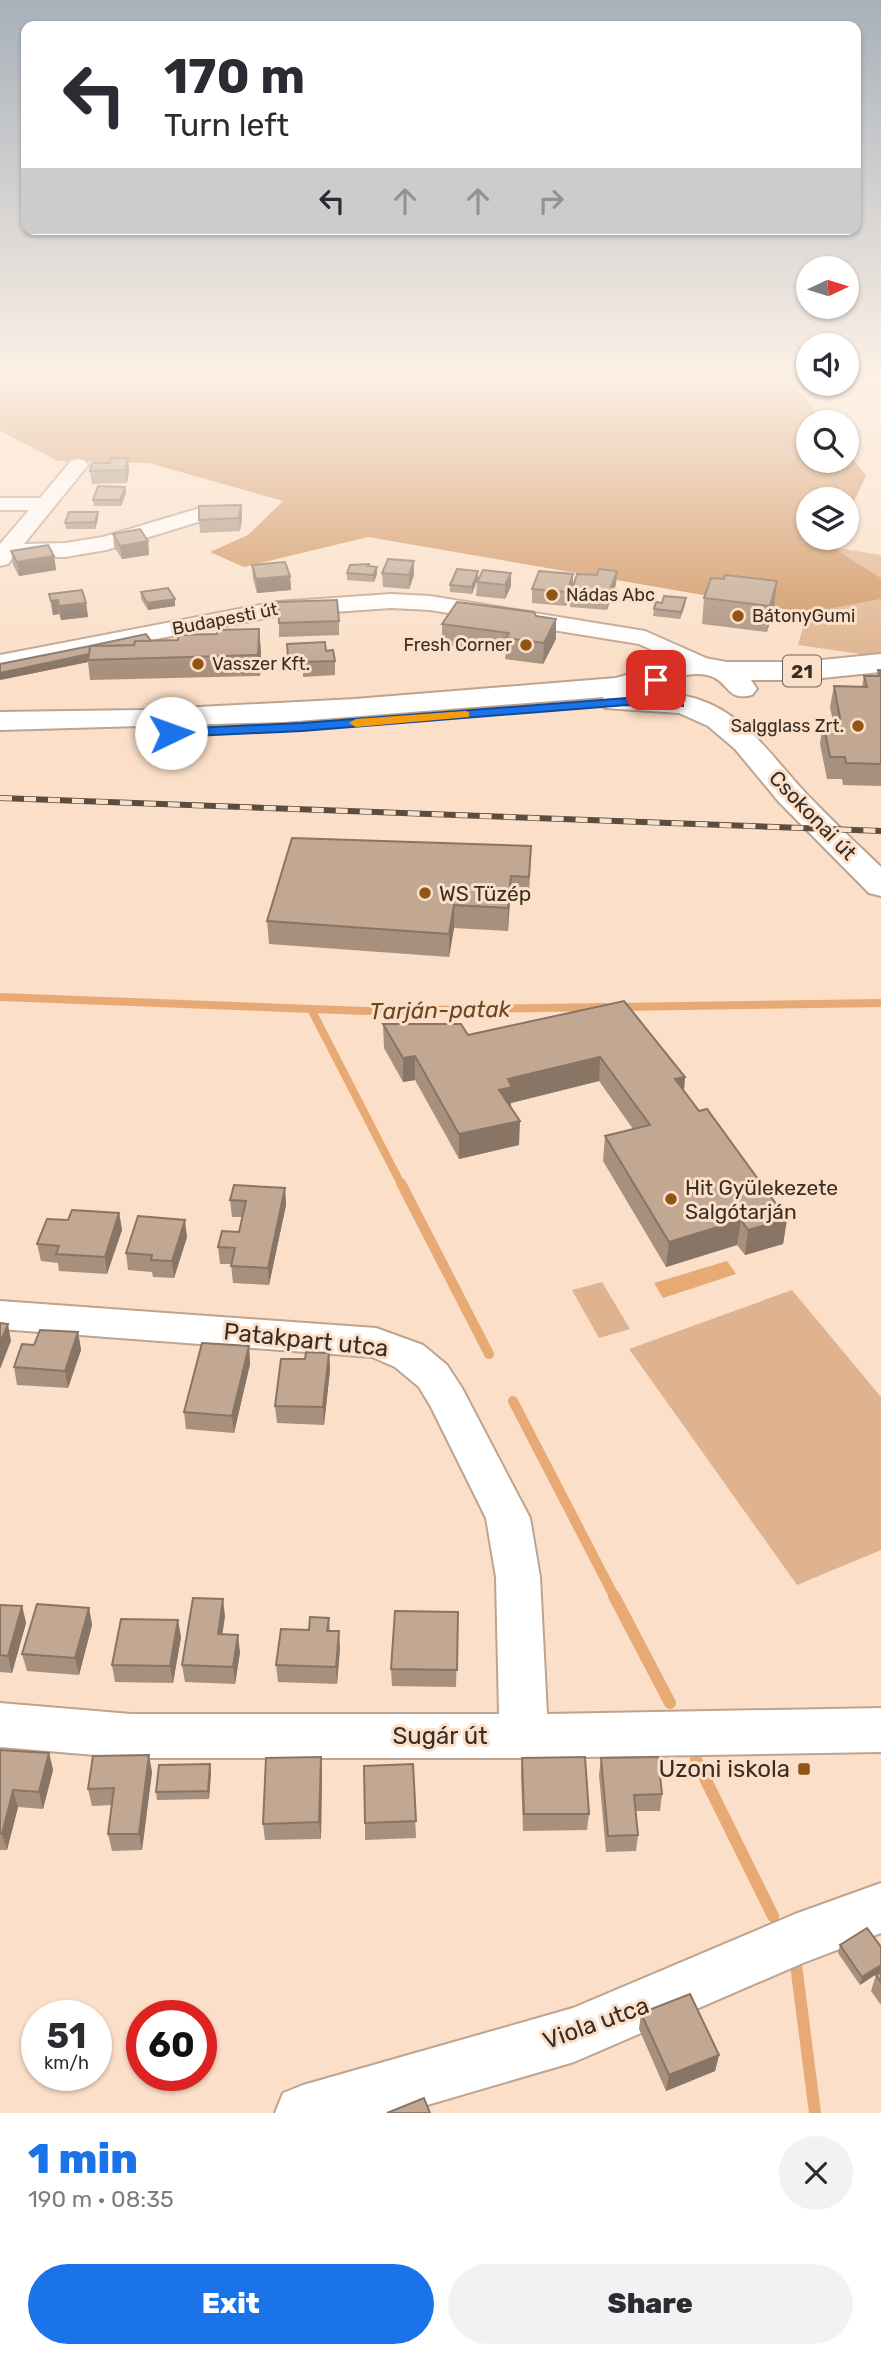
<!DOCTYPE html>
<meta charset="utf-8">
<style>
body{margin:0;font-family:Rubik,sans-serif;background:#f2f2f3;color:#2b2b33;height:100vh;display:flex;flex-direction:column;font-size:26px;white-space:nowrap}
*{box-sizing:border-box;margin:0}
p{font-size:23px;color:#7c7c81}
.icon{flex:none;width:38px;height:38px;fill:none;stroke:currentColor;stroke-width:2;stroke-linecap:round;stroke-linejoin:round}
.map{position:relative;height:2113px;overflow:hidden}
.side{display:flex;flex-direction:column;background:#fff;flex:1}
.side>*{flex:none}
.guide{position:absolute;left:21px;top:21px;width:840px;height:214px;border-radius:14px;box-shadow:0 2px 5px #0004;background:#fff;color:#2b2b33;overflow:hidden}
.needle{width:46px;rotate:86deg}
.controls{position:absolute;left:796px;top:256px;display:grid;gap:14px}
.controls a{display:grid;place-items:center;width:63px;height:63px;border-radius:50%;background:#fff;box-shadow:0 2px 5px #0004;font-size:35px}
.speed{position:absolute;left:21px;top:2000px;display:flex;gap:14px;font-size:35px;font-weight:700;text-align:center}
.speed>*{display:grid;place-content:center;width:91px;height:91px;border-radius:50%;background:#fff;box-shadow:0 2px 5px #0004;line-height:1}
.speed small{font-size:18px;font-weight:400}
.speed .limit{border:10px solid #d22;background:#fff;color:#111}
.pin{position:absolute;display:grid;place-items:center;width:60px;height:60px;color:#fff;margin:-30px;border-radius:14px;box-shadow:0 4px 10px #0006}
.me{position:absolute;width:77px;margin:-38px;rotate:87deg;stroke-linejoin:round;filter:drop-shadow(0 0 5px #0008)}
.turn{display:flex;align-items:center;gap:24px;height:147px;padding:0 28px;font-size:32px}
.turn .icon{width:91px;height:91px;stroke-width:2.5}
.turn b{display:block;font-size:49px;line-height:60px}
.lanes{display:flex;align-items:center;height:66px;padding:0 28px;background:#0003;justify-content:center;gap:35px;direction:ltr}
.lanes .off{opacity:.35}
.round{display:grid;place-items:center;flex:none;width:74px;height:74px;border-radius:37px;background:#f2f2f3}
.overview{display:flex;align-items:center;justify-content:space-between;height:119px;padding:0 28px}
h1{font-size:42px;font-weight:800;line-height:52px;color:#1a73e8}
.button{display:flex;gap:14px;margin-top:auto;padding:14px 28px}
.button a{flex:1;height:80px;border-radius:42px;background:#1a73e8;color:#fff;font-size:28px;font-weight:800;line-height:80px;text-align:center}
.button a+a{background:#f2f2f3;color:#2b2b33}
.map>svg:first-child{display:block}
.green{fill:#dfb38f}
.forest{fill:#cf935f}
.water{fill:#e7aa75}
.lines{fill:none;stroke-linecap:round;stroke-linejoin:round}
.stream-far2{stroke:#e7aa75;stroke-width:8}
.stream-far1{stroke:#e7aa75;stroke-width:10}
.stream{stroke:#e7aa75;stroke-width:12}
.minor-casing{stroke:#bea38e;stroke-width:4}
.major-casing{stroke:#bea38e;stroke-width:4}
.minor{fill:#fff;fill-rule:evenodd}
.major{fill:#fff;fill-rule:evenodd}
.rail-casing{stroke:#594c40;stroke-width:6}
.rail{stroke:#fbdfc8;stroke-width:4.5;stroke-dasharray:12;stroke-linecap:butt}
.wall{fill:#a7907e}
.shaded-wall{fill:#887566}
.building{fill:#c2a792;stroke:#887566;stroke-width:2}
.route{fill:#1a73e8;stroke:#114b97;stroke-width:2}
.slow{fill:#f59e0b}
.poi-dot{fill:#915516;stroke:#fbdfc8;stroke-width:2.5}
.labels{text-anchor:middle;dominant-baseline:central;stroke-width:6;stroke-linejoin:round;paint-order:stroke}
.far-poi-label{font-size:18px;fill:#392e25;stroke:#fbdfc8;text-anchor:start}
.far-street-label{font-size:18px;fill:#392e25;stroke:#fbdfc8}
.shield{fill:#fbdfc8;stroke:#736356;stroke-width:2}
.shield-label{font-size:19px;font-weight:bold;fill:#392e25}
.street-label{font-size:21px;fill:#392e25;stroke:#fbdfc8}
.poi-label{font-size:21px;fill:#392e25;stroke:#fbdfc8;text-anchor:start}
.water-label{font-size:23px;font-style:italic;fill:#6e451e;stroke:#fbdfc8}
.near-street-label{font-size:24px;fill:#392e25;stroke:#fbdfc8}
.near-poi-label{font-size:24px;fill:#392e25;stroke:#fbdfc8;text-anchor:end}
</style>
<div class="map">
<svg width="881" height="2113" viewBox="0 0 881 2113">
<rect width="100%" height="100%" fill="#fbdfc8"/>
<!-- green -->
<g class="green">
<polygon points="832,547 881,555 881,578"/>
<polygon points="881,599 881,653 867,655 798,645 807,613"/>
<polygon points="602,1282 630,1329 599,1338 572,1290"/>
<polygon points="792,1290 881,1397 881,1550 797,1585 629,1349"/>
</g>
<!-- forest -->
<polygon class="forest" points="0,376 788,376 824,422 808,422 808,460 847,460 847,452 866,476 847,516 847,499 808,499 808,537 837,537 832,547 881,578 881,599 807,613 368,537 244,567 210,552 248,535 283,501 149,463 58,461 0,431"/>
<!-- water -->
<polygon class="water" points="727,1261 736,1274 663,1298 654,1283"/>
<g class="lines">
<!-- stream-far2 -->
<g class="stream-far2">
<polyline points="0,997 364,1011 605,1007"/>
<polyline points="618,1007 881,1003"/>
<polyline points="311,1009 401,1184"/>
</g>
<!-- stream-far1 -->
<g class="stream-far1">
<polyline points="401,1183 489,1354"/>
<polyline points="513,1401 615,1598"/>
</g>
<!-- stream -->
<g class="stream">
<polyline points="614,1596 670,1703"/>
<polyline points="696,1760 773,1916"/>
<polyline points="795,1957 815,2113"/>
</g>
<defs>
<g id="minor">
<polygon points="78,459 85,461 88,465 24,544 65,543 103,537 200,508 208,509 211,514 208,519 106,550 65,557 13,557 8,564 0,566 0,544 29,510 0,510 0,498 40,498 71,461"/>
<polygon points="391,594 430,596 645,631 715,662 718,667 715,672 706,674 639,644 430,610 391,608 276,616 0,669 0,655 276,602"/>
<polygon points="0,1301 376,1328 423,1345 447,1365 462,1388 530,1518 540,1577 547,1714 881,1708 881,1752 524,1758 131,1758 0,1747 0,1703 131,1714 499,1714 496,1577 486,1518 431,1407 419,1387 395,1367 372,1357 0,1329"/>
<polygon points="881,1883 881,1933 803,1963 574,2062 400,2113 275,2113 283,2093 303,2085 573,2008 795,1914"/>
</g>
<path id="major" d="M881,654V672L802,680H751L757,689L752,695C725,702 730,680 707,675C680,669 653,689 628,694C650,694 675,692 697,699C744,714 769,753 801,788C826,815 854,841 881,867V896L869,893L779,802L735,749L708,726L679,713L605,708L600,702L604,697L284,722L0,730V712L142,710L355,699L616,678L685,658H704L727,662H802Z"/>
</defs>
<!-- minor casing -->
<use href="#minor" class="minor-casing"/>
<!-- major casing -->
<use href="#major" class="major-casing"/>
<!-- minor -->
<use href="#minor" class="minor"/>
<!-- major -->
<use href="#major" class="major"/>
<defs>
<polyline id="rail" points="0,798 881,831"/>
</defs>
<!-- rail casing -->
<use href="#rail" class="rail-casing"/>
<!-- rail -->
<use href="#rail" class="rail"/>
</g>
<!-- wall -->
<g class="wall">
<polygon points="110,463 129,471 127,483 92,484 90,471"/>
<polygon points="125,487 126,493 121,506 94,506 93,500"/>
<polygon points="241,505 242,518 240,531 200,533 199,520"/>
<polygon points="98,519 95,529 66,529 65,523"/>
<polygon points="113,534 148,541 149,555 122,559 114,547"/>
<polygon points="11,551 54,556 56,570 19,576 13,565"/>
<polygon points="414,561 414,575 409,589 383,587 382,573"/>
<polygon points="369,564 369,567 377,574 374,582 347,580 347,573"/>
<polygon points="252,565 290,576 291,590 257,593 253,579"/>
<polygon points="617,571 616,584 607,610 570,607 571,594 566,606 532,603 532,589 573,587 597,575"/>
<polygon points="478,578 472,594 450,592 450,585"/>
<polygon points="724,579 777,581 774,607 767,632 702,624 704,598"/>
<polygon points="477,582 511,586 505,599 476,596"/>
<polygon points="141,592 175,606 148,610 141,599"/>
<polygon points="49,594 86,603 88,617 61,620 59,614 53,615"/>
<polygon points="685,605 680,619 653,616 654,609"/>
<polygon points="536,616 556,639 543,664 505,659 506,653 442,645 442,624"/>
<polygon points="339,621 339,635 279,637 279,623"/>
<polygon points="151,641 261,650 260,676 90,680 88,662 0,680"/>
<polygon points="287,644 326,651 335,661 335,675 303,677 303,671 289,672"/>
<polygon points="878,670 881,670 881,786 843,785 842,779 827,779 820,744 823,722 833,722 830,707 834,686 862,687 864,676 877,676"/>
<polygon points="531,846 529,900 510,899 508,931 454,928 449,957 269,944 267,921"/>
<polygon points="624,1001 685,1077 684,1091 787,1219 783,1244 745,1255 737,1245 666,1267 603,1161 605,1136 633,1129 599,1081 511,1103 511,1108 519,1145 459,1159 415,1080 403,1082 384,1048 383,1024 468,1035"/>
<polygon points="285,1188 286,1205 269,1285 233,1283 231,1264 220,1264 218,1247 239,1232 242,1217 232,1217 230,1200"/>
<polygon points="119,1213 122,1230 107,1274 59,1271 58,1263 41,1261 37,1244 68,1220"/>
<polygon points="187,1237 174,1278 153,1277 152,1272 128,1270 126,1253"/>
<polygon points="78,1332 81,1350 68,1388 17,1385 14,1367"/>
<polygon points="249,1346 250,1364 234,1433 186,1429 184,1412"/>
<polygon points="329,1353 330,1370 324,1425 277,1423 275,1406 305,1359"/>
<polygon points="0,1605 22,1606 26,1623 12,1673 0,1672"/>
<polygon points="89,1608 92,1625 79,1675 27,1671 22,1654"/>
<polygon points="458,1612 456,1687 392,1686 391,1669"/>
<polygon points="225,1616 222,1634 240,1652 235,1684 185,1682 182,1665"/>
<polygon points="329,1618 330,1631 340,1648 337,1684 278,1682 276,1665 309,1630"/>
<polygon points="181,1637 173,1683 115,1682 112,1665"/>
<polygon points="0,1750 49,1753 53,1770 43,1809 18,1807 7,1850 0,1850"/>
<polygon points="321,1757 322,1774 321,1839 265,1840 263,1824"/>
<polygon points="522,1758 589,1814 587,1830 523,1831 521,1775"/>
<polygon points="601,1758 662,1794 660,1811 635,1811 638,1835 636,1851 606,1852 599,1775"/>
<polygon points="210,1764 211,1773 209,1799 157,1800 156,1792"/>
<polygon points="413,1764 416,1838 365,1840 365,1823"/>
<polygon points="152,1772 142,1850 112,1851 108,1834 112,1805 92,1806 88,1789"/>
<polygon points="840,1945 881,1971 860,1985 838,1953"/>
<polygon points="881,1972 881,2005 871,1991 876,1975"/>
<polygon points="641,2013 719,2055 715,2071 666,2091 639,2029"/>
</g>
<!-- shaded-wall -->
<g class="shaded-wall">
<polygon points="128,458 129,471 127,483 125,470"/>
<polygon points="125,487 126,493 121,506 120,500"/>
<polygon points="241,505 242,518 240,531 239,518"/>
<polygon points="98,512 98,519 95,529 95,522"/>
<polygon points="148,541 149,555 122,559 120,546"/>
<polygon points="54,556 56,570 19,576 17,562"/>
<polygon points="414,561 414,575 409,589 409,575"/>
<polygon points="377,567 377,574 374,582 373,575"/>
<polygon points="478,571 478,578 472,594 472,587"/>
<polygon points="617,571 616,584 607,610 608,596"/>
<polygon points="511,573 511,586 505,599 505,585"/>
<polygon points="573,574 573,587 566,606 567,592"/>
<polygon points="290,576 291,590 257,593 256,579"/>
<polygon points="777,581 774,607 767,632 770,606"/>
<polygon points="686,598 685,605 680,619 681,612"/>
<polygon points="175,599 175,606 148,610 147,603"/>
<polygon points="58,600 59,614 53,615 51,601"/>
<polygon points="86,603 88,617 61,620 59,606"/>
<polygon points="556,619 556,639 543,664 544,643"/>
<polygon points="259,629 261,650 260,676 258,655"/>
<polygon points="151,641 88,660 88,662 0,680 0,673"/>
<polygon points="511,876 510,899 508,931 508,908"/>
<polygon points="454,905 454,928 449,957 449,934"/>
<polygon points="415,1056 415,1080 403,1082 403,1058"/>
<polygon points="600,1057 599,1081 511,1103 511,1111 499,1090 508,1079"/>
<polygon points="685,1077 683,1101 675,1079"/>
<polygon points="520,1121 519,1145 459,1159 459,1134"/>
<polygon points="285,1188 286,1205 269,1285 268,1268"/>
<polygon points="119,1213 122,1230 107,1274 105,1257"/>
<polygon points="787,1219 783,1244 745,1255 748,1230"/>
<polygon points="185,1220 187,1237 174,1278 172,1261"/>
<polygon points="741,1220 737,1245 666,1267 669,1242"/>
<polygon points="8,1324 11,1341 0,1369 0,1343"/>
<polygon points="78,1332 81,1350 68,1388 65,1371"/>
<polygon points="249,1346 250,1364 234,1433 232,1416"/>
<polygon points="329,1353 330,1370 324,1425 323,1407"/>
<polygon points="223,1599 225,1616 220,1651 218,1634"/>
<polygon points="22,1606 26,1623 12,1673 8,1656"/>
<polygon points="89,1608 92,1625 79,1675 75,1658"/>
<polygon points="178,1620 181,1637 173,1683 170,1666"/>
<polygon points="339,1631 340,1648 337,1684 336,1667"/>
<polygon points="238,1635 240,1652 235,1684 233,1667"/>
<polygon points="49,1753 53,1770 43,1809 39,1792"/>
<polygon points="149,1755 152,1772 142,1850 139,1834"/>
<polygon points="321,1757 322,1774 321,1839 319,1822"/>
<polygon points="210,1764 211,1773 209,1799 208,1791"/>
<polygon points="13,1790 18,1807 7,1850 2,1834"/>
<polygon points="881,1965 881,1971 860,1985 862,1977"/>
<polygon points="719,2055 715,2071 666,2091 669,2075"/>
</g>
<!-- building -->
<g class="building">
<polygon points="111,458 128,458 125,470 90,471 92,463 110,463"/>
<polygon points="98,486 125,487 120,500 93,500"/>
<polygon points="241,505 239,518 199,520 199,506"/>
<polygon points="69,512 98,512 95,522 65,523"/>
<polygon points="140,529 148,541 120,546 113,534"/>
<polygon points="48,545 54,556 17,562 11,551"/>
<polygon points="388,559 414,561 409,575 382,573"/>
<polygon points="285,562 290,576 256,579 252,565"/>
<polygon points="369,564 368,566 377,567 373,575 347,573 350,565"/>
<polygon points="457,569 478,571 472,587 450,585"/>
<polygon points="599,569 617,571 608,596 571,593 577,574 597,575"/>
<polygon points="483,570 511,573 505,585 477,582"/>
<polygon points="539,571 573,574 567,592 532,589"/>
<polygon points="725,575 777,581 770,606 704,598 711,578 724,579"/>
<polygon points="168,588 175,599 147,603 141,592"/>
<polygon points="82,590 86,603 59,606 58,600 51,601 49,594"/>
<polygon points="664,596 686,598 681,612 654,609 656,602 662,603"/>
<polygon points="337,600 339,621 279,623 278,602"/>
<polygon points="457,602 534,612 536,616 556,619 544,643 506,638 509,633 442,624"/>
<polygon points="259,629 258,655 88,660 90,646 134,645 135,641 178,640 178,635 217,634 217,630"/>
<polygon points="146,634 151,641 135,641 134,645 90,646"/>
<polygon points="325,642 326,651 333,650 335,661 302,662 302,657 288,657 287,644"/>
<polygon points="90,646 89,654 0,673 0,664"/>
<polygon points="878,670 881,670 881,764 846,763 845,757 830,757 823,722 841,723 834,686 867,687 864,676 880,676"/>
<polygon points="292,838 531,846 529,877 511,876 508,908 454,905 449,934 267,921"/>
<polygon points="624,1001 685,1077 675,1079 699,1111 707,1109 787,1219 748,1230 741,1220 669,1242 605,1136 650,1125 600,1057 508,1079 512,1087 499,1090 520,1121 459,1134 415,1056 403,1058 383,1024 461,1024 468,1035"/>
<polygon points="234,1185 285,1188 268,1268 231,1266 235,1248 218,1247 222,1231 239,1232 246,1201 230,1200"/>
<polygon points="72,1210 119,1213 105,1257 56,1254 59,1246 37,1244 47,1219 68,1220"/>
<polygon points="138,1216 185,1220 172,1261 151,1260 152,1255 126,1253"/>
<polygon points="0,1323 8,1324 0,1343"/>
<polygon points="40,1330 78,1332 65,1371 14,1367 22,1344 34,1345"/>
<polygon points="202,1343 249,1346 232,1416 184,1412"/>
<polygon points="306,1352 329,1353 323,1407 275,1406 281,1359 305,1359"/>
<polygon points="193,1598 223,1599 218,1634 238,1635 233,1667 182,1665"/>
<polygon points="37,1604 89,1608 75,1658 22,1654"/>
<polygon points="0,1605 22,1606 8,1656 0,1655"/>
<polygon points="395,1611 458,1612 457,1670 391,1669"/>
<polygon points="310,1617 329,1618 327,1631 339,1631 336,1667 276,1665 281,1629 309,1630"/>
<polygon points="121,1619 178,1620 170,1666 112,1665"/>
<polygon points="0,1750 49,1753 39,1792 13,1790 2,1834 0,1834"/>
<polygon points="149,1755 139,1834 108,1834 114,1788 88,1789 93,1756"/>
<polygon points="321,1757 319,1822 263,1824 266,1758"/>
<polygon points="585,1757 589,1814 524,1814 522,1758"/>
<polygon points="658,1757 662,1794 634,1795 638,1835 608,1836 601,1758"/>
<polygon points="210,1764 208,1791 156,1792 159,1765"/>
<polygon points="413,1764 416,1821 365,1823 364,1766"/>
<polygon points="867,1928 881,1947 881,1965 862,1977 840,1945"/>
<polygon points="881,1972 881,1982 876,1975"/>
<polygon points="690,1994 719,2055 669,2075 641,2013"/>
<polygon points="424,2098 430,2113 387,2113"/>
</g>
<!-- sky -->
<linearGradient id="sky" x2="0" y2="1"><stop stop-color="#a7b0ba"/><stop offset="0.56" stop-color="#fdf1e6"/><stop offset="1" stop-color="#fdf1e6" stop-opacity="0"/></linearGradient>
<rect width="881" height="672" fill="url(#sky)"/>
<!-- route -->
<polygon class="route" points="656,676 662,680 665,691 683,701 683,706 627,705 302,731 171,737 165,733 171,729 302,723 627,698 661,699 653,693 650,680"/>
<!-- slow -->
<polygon class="slow" points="465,711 469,712 469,717 356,727 349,723 356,719"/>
<!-- markers -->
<g class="poi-dot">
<circle cx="552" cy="595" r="7"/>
<circle cx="738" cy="616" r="7"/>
<circle cx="526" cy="645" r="7"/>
<circle cx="198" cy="664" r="7"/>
<circle cx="858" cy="726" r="7"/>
<circle cx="425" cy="893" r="7"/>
<circle cx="671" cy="1199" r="7"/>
<rect x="797" y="1762" width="14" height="14" rx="3.5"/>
</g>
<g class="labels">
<!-- far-poi labels -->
<g class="far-poi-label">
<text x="566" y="595">Nádas Abc</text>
<text x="752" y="616">BátonyGumi</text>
<text x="512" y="645" text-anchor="end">Fresh Corner</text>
<text x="212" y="664">Vasszer Kft.</text>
<text x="844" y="726" text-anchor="end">Salgglass Zrt.</text>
</g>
<!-- far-street labels -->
<g class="far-street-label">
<text transform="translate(225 619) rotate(-11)">Budapesti út</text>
</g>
<!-- shield labels -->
<rect class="shield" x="783" y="655.5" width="38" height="31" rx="5"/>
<g class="shield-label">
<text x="802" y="671">21</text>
</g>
<!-- street labels -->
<g class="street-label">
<text transform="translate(813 815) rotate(46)">Csokonai út</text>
</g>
<!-- poi labels -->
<g class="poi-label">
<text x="439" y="893">WS Tüzép</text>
<text x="685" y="1187">Hit Gyülekezete<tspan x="685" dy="24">Salgótarján</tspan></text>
</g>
<!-- water labels -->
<g class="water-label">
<text transform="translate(440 1010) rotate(-1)">Tarján-patak</text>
</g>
<!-- near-street labels -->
<g class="near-street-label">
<text transform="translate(306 1340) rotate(6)">Patakpart utca</text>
<text x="440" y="1736">Sugár út</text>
<text transform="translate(596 2023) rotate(-20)">Viola utca</text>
</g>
<!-- near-poi labels -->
<g class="near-poi-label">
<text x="790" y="1769">Uzoni iskola</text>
</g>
</g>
</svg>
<div class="controls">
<a><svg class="needle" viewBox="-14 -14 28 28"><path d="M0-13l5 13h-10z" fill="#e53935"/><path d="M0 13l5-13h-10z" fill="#7c7c81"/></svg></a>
<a><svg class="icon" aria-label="sound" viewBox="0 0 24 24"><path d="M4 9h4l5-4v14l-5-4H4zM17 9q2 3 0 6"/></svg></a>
<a><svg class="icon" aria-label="search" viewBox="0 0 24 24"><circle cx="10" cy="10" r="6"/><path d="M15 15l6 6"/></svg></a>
<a><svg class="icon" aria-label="layers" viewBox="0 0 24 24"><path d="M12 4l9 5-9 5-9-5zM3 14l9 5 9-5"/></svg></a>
</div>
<div class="speed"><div>51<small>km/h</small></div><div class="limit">60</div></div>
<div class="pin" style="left:656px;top:680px;background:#d93025"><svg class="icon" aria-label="arrive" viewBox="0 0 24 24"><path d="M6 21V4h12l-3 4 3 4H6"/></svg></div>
<svg class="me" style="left:171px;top:733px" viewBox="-20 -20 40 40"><circle r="19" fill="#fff"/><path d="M0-13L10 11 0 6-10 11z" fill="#1a73e8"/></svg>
<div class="guide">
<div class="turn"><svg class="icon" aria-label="left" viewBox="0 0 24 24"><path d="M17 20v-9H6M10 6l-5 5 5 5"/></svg><div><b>170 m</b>Turn left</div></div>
<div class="lanes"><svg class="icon" aria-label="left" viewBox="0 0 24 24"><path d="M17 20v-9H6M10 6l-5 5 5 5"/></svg><svg class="icon off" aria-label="ahead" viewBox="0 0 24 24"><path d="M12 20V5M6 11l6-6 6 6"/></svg><svg class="icon off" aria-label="ahead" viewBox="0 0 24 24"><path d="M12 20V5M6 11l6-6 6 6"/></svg><svg class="icon off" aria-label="right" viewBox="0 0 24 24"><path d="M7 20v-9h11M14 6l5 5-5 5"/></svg></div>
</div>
</div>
<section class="side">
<div class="overview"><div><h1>1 min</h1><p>190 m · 08:35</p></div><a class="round"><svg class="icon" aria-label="close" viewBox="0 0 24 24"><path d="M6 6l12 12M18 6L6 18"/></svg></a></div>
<div class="button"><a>Exit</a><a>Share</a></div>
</section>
